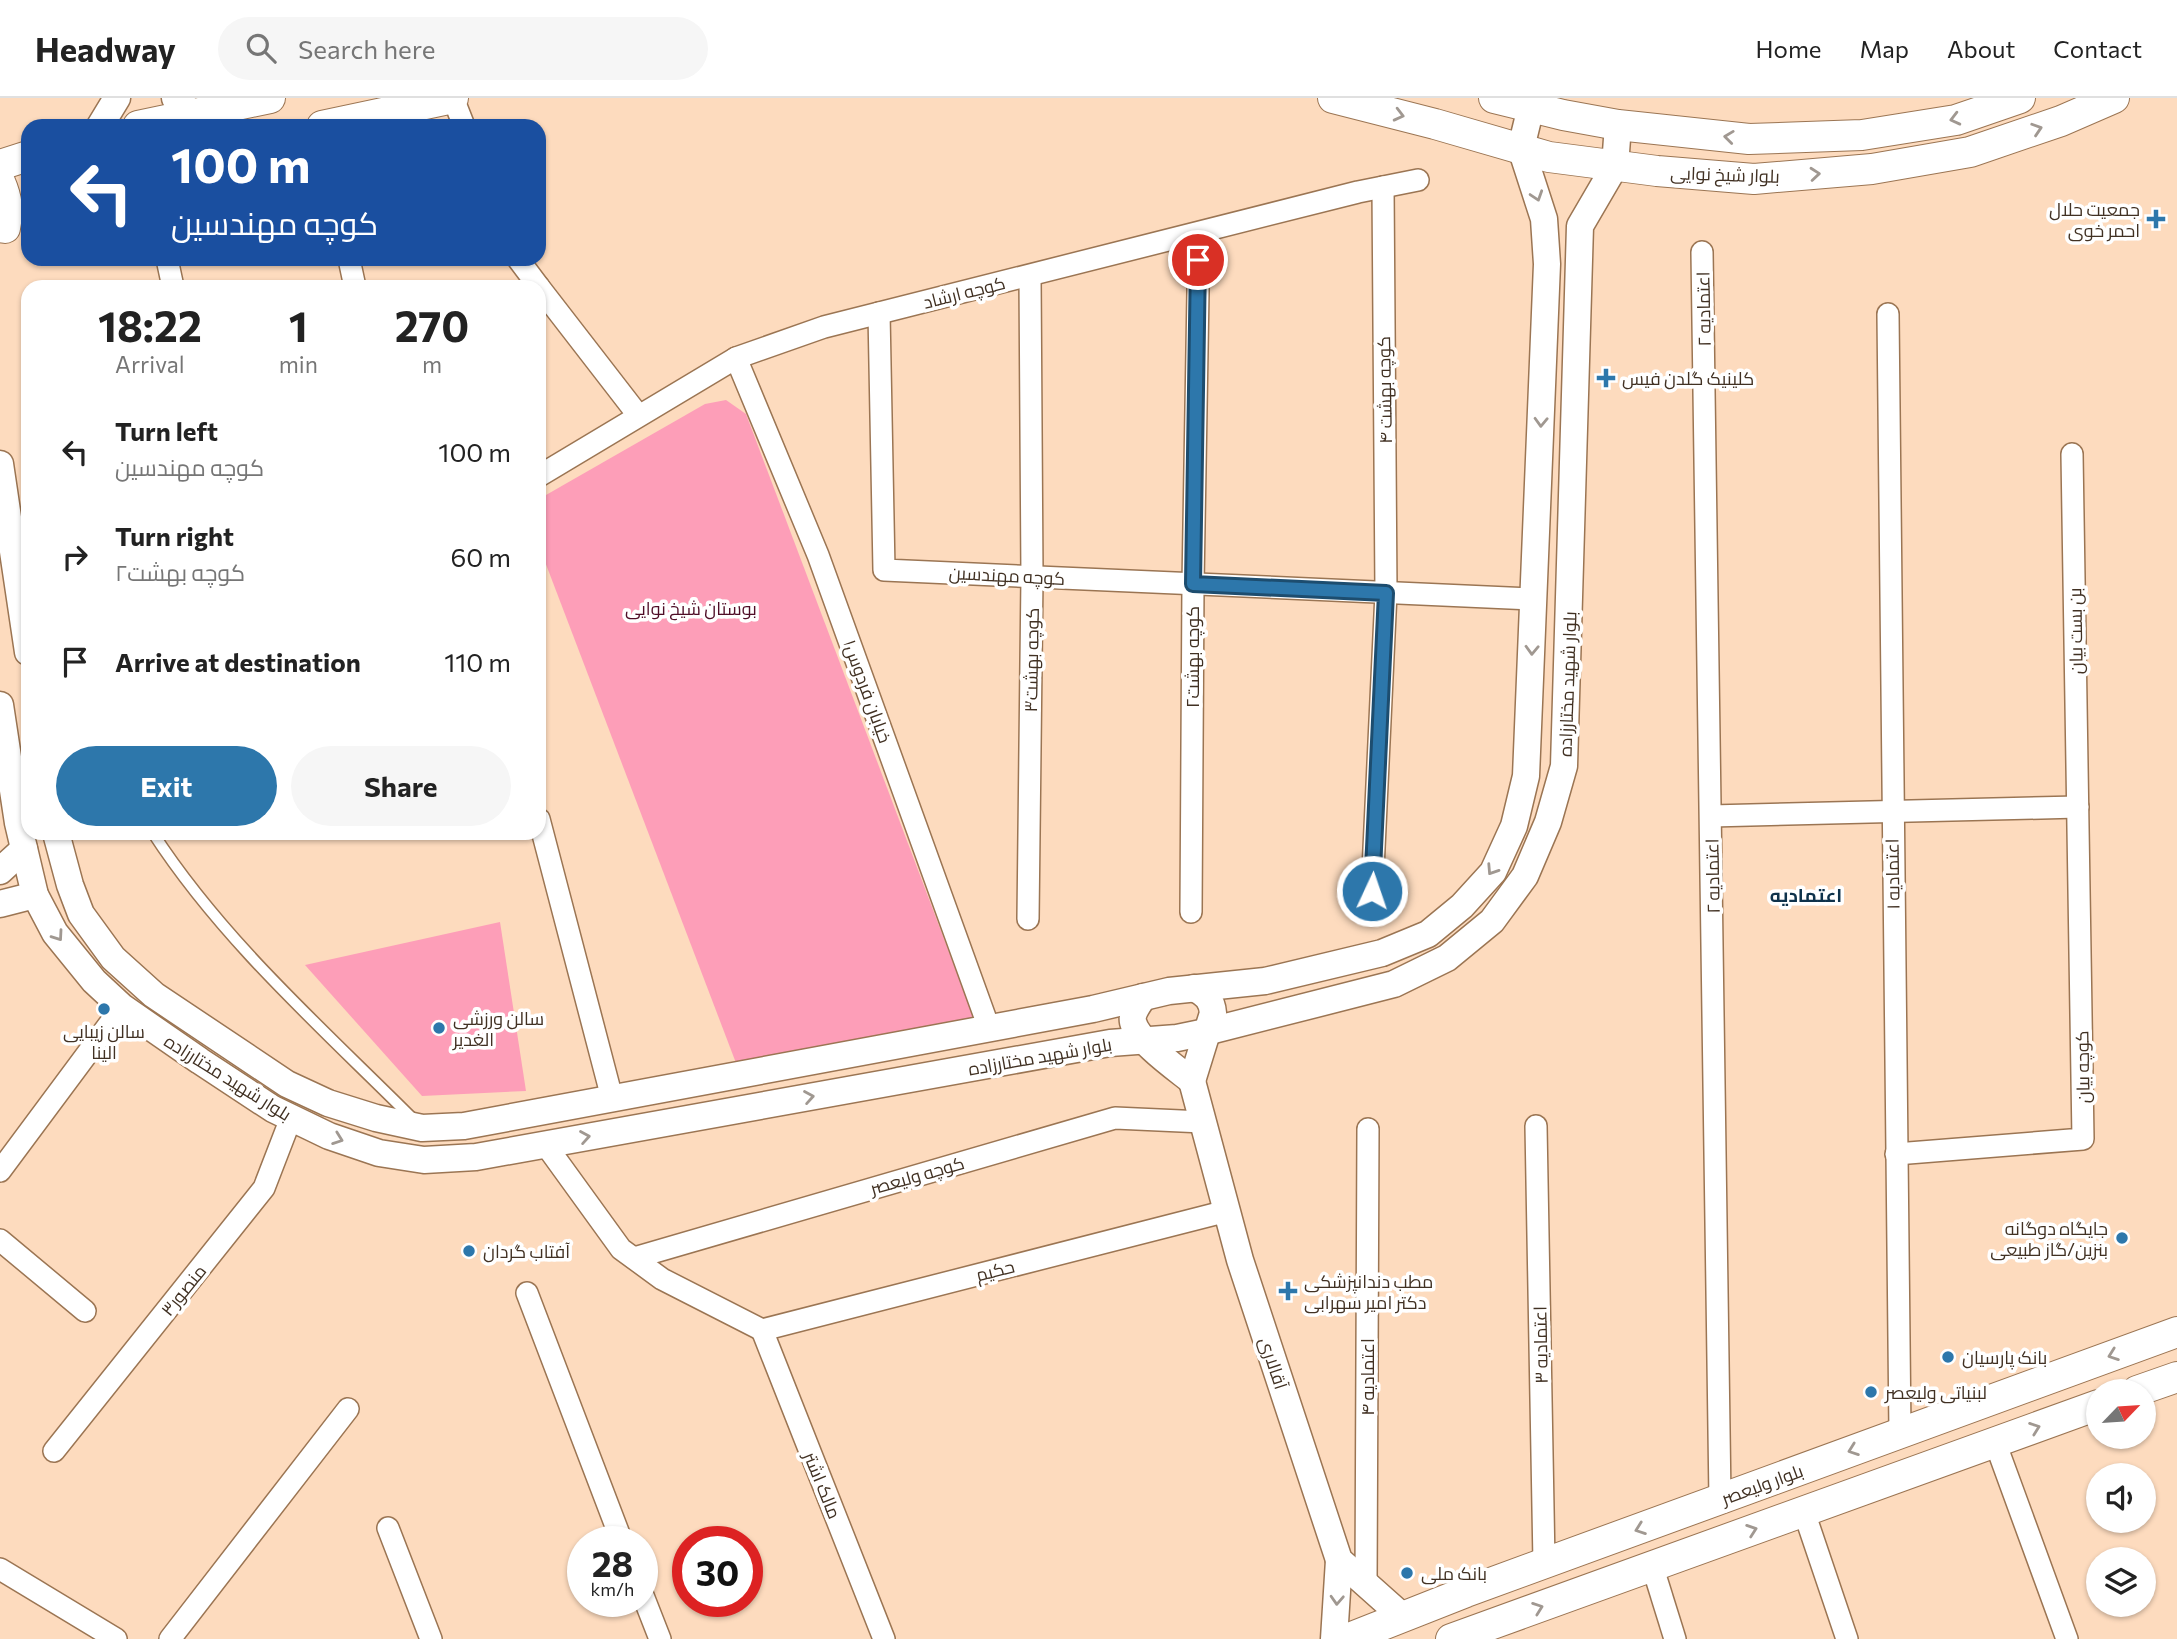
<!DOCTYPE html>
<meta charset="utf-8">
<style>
body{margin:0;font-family:Commissioner,Cairo,sans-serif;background:#f6f6f6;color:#222;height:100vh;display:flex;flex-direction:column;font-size:26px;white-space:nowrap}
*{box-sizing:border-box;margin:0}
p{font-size:23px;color:#767676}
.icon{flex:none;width:38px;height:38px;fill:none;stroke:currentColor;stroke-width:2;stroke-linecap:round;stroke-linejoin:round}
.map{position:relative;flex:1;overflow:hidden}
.sheet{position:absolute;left:21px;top:182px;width:525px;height:560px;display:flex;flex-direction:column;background:#fff;border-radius:21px;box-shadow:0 2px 5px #0004}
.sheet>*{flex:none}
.banner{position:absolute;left:21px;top:21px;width:525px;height:147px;border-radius:21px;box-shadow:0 2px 5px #0004;background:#1a4fa0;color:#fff;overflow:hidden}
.needle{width:46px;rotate:65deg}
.tools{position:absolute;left:2086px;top:1281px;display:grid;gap:14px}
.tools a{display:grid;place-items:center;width:70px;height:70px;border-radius:50%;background:#fff;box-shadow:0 2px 5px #0004;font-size:35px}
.speed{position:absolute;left:567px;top:1428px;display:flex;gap:14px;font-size:35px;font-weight:700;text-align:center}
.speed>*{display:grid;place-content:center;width:91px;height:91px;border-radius:50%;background:#fff;box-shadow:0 2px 5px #0004;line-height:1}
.speed small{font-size:18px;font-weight:400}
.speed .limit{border:10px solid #d22;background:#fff;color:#111}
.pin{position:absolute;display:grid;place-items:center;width:60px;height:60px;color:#fff;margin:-30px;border:4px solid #fff;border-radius:50%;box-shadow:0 2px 7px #0007}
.me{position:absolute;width:77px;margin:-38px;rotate:3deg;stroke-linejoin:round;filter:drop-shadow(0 0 5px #0008)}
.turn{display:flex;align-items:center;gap:24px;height:147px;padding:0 35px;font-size:32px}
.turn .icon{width:91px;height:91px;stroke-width:2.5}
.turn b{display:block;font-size:49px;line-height:60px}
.eta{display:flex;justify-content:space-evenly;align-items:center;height:119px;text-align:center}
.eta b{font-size:42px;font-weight:700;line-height:49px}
.action{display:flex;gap:14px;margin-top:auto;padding:14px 35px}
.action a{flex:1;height:80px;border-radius:42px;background:#2d77ab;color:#fff;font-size:28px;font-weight:700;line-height:80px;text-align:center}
.action a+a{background:#f6f6f6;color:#222}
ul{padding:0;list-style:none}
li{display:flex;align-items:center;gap:21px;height:105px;padding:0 35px}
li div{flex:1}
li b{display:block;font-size:26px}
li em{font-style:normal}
header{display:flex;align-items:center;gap:42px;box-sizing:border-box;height:98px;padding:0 35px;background:#fff;border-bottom:2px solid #e0e0e0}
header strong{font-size:33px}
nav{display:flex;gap:38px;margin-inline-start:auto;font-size:24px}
.search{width:490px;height:63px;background:#f6f6f6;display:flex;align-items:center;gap:18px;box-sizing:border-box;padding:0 24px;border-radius:38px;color:#767676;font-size:26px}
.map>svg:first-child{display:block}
.green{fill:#fd9eb8}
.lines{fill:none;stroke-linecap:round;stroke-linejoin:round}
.service-casing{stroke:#9b7553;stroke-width:13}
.minor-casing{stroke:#9b7553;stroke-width:24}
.tertiary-casing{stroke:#9b7553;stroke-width:29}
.secondary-casing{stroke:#9b7553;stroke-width:32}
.service{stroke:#fff;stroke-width:10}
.minor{stroke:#fff;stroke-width:21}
.tertiary{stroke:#fff;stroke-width:26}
.secondary{stroke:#fff;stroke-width:30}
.oneway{stroke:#a09891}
.route-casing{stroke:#1d4d6f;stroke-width:18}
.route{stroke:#2d77ab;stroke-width:12}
.poi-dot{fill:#2d77ab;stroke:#fff;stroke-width:2.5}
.labels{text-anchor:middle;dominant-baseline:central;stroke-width:7;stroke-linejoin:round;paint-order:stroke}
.street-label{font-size:18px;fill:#413123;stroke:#fff}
.poi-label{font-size:18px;fill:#413123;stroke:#fff;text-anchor:start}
.park-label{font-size:18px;fill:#4f0d27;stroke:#fff}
.neighbourhood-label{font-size:19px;font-weight:bold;fill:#0e324b;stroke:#fff}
</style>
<header>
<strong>Headway</strong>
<div class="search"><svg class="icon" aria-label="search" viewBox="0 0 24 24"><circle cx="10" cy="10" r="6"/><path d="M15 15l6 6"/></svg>Search here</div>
<nav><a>Home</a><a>Map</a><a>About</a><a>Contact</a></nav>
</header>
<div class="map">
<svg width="2177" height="1541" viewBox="0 0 2177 1541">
<rect width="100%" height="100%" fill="#fddbbe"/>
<!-- green -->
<g class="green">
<polygon points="726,302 746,316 975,923 736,965 539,448 539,401 705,306"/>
<polygon points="500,824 526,993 422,998 305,867"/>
</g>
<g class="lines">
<defs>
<path id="service" d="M153,735C223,843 323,931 414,1022"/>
<g id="minor">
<polyline points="453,0 464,28"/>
<polyline points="1702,154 1720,1401"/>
<polyline points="167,161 173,189"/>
<polyline points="349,161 355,189"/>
<polyline points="518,161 539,189"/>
<polyline points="539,189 638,317"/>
<polyline points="879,215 884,472 1534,501"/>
<polyline points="1888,216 1900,1335"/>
<polyline points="736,260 818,457 989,930"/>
<polyline points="539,378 736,260 824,229 1358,94 1418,82"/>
<polyline points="1711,718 2078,709"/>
<polyline points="539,721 612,1000"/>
<polyline points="1372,793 1386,495 1383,89"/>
<polyline points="1191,814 1193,486 1199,135"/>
<polyline points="1028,821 1032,479 1030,178"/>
<polyline points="1536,1028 1544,1465"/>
<polyline points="545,1046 621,1151 662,1181 762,1232"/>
<polyline points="1896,1056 2083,1041 2072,356"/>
<polyline points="0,1073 122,909"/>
<polyline points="0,1142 85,1213"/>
<polyline points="634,1160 1115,1020 1203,1024"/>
<polyline points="527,1195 622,1444"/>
<polyline points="762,1232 1227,1113"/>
<polyline points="762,1232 884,1541"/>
<polyline points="1995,1344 2067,1541"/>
<polyline points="54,1353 264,1090 291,1020"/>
<polyline points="1804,1414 1847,1541"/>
<polyline points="388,1430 431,1541"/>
<polyline points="1652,1467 1675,1541"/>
<polyline points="0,1471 116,1541"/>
<polyline points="1366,1486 1368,1031"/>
<polyline points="642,1495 660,1541"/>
<polyline points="170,1541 348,1311"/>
</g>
<g id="tertiary">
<polyline points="175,0 193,16"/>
<polyline points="100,28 117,0"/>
<polyline points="0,366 28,554"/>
<polyline points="0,607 18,725 35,797 55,835 94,883 122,909 200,963 273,1011 329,1038 379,1055 424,1062 476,1059 1110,945 1177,940 1206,934 1394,886 1447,860 1492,823 1525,778 1548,724 1564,668 1580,128 1615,68 1618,27"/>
<polyline points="56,735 70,787 81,816 113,860 154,897 287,986 328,1005 376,1020 422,1030 464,1028 1093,911 1169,893 1265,883 1382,855 1428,836 1462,808 1493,774 1514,728 1526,678 1547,166 1544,121 1521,50 1531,9"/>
<polyline points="0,773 24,751"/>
<polyline points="0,806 35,797"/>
<path d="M1143,899C1139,906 1131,915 1133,924C1138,944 1176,970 1192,983"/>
<polyline points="1192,983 1240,1162 1339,1462 1403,1519"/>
<path d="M1192,983L1213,915C1212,902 1206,896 1194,890"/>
<polyline points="1334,1541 1339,1462"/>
</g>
<g id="secondary">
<polyline points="1333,0 1435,26 1549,59 1657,73 1754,81 1872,71 1970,54 2061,23 2114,0"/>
<polyline points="1494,0 1563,17 1618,27 1749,41 1862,37 1956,22 2020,0"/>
<polyline points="138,28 270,0"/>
<polyline points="322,28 453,0"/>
<polyline points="0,67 28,58"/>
<path d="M0,84C7,100 9,113 5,130"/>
<polyline points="2137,1293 2177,1279"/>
<polyline points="1347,1541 1466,1494 2177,1234"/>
<polyline points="1451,1541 2098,1307"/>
</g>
</defs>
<!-- service casing -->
<use href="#service" class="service-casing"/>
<!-- minor casing -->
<use href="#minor" class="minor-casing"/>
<!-- tertiary casing -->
<use href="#tertiary" class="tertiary-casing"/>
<!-- secondary casing -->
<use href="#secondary" class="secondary-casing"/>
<!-- service -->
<use href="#service" class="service"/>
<!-- minor -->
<use href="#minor" class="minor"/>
<!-- tertiary -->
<use href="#tertiary" class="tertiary"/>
<!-- secondary -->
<use href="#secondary" class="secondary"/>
</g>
<!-- one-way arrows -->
<defs><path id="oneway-chevron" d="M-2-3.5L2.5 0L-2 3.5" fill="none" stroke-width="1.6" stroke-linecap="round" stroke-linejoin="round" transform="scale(1.75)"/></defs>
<g class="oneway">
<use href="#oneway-chevron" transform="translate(1399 17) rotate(14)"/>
<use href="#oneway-chevron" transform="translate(1955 21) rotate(166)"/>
<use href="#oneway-chevron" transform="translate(2037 31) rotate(-18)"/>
<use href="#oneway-chevron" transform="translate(1729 39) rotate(-173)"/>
<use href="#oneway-chevron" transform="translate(1815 76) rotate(-5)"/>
<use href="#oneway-chevron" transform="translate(1537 98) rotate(72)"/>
<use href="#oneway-chevron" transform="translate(1541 324) rotate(92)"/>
<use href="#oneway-chevron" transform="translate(1532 552) rotate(92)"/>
<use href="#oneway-chevron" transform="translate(1492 772) rotate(123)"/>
<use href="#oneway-chevron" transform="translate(58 838) rotate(55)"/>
<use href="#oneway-chevron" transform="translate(809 999) rotate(-10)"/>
<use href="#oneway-chevron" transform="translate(585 1039) rotate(-10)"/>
<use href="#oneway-chevron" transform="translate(338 1041) rotate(20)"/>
<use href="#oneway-chevron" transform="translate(2113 1257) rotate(160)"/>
<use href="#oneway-chevron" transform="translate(2035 1330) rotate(-20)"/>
<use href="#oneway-chevron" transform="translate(1853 1352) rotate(160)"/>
<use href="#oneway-chevron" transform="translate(1640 1431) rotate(160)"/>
<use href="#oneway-chevron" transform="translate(1752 1432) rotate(-19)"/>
<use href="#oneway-chevron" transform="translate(1337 1502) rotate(93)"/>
<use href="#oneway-chevron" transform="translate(1538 1510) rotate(-20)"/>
</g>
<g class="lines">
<defs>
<polyline id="route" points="1198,162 1193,486 1386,495 1372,793"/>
</defs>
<!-- route casing -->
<use href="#route" class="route-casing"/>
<!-- route -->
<use href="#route" class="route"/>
</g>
<!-- markers -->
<g class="poi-dot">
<path d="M2152.5 110.5h7v7h7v7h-7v7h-7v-7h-7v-7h7z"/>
<path d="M1602.5 269.5h7v7h7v7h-7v7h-7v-7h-7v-7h7z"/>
<circle cx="104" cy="911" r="7"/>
<circle cx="439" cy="930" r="7"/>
<circle cx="2122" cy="1140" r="7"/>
<circle cx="469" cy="1153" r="7"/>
<path d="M1284.5 1182.5h7v7h7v7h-7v7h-7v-7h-7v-7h7z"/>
<circle cx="1948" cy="1259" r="7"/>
<circle cx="1871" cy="1294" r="7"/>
<circle cx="1407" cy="1475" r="7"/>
</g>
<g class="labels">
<!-- street labels -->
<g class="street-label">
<text transform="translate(1725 76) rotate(2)">بلوار شیخ نوایی</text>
<text transform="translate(964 194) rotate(-14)">کوچه ارشاد</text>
<text transform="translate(1703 211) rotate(-91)">اعتمادیه ۲</text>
<text transform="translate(1384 292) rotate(-91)">کوچه بهشت ۴</text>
<text transform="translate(1007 477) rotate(3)">کوچه مهندسین</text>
<text transform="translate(2075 533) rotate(-91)">بن بست بیان</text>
<text transform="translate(1192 559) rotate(-90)">کوچه بهشت۲</text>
<text transform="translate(1031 562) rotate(-89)">کوچه بهشت۳</text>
<text transform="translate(1567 586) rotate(-88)">بلوار شهید مختارزاده</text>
<text transform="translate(868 593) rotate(70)">خیابان فردوس۱</text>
<text transform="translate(1892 776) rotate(-91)">اعتمادیه ۱</text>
<text transform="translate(1712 778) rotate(-91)">اعتمادیه ۲</text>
<text transform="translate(1040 958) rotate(-10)">بلوار شهید مختارزاده</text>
<text transform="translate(2082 969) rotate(-91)">کوچه بیان</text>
<text transform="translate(228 979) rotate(32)">بلوار شهید مختارزاده</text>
<text transform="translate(917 1077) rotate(-16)">کوچه ولیعصر</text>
<text transform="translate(995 1172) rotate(-14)">حکیم</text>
<text transform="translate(183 1192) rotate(-51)">منصور۳</text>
<text transform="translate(1540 1247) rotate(-91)">اعتمادیه ۳</text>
<text transform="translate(1274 1265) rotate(72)">آقالاری</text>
<text transform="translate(1367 1279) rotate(-90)">اعتمادیه ۴</text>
<text transform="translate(1762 1386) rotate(-20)">بلوار ولیعصر</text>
<text transform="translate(823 1387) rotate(68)">مالک اشتر</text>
</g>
<!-- poi labels -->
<g class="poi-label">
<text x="2140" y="111" text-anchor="end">جمعیت حلال<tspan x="2140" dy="21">احمر خوی</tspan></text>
<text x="1622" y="280">کلینیک گلدن فیس</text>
<text x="453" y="920">سالن ورزشی<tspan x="453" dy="21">الغدیر</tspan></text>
<text x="104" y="933" text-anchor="middle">سالن زیبایی<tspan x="104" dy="21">الینا</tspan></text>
<text x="2108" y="1130" text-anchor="end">جایگاه دوگانه<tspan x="2108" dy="21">بنزین/گاز طبیعی</tspan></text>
<text x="483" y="1153">آفتاب گردان</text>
<text x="1304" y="1183">مطب دندانپزشکی<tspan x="1304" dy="21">دکتر امیر سهرابی</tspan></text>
<text x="1962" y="1259">بانک پارسیان</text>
<text x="1885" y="1294">لبنیاتی ولیعصر</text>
<text x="1421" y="1475">بانک ملی</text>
</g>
<!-- park labels -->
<g class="park-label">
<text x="691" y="510">بوستان شیخ نوایی</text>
</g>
<!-- neighbourhood labels -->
<g class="neighbourhood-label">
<text x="1806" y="796">اعتمادیه</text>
</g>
</g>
</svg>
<div class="tools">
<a><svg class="needle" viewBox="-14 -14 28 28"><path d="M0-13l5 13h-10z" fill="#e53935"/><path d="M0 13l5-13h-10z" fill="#767676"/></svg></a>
<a><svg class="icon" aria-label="sound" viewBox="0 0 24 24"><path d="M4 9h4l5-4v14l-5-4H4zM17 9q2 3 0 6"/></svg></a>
<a><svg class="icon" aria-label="layers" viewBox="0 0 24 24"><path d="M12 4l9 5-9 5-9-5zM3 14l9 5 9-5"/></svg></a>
</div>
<div class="speed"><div>28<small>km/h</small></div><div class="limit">30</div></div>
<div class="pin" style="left:1198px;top:162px;background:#d93025"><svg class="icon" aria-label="arrive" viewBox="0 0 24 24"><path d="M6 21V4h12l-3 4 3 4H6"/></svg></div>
<svg class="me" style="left:1372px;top:793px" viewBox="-20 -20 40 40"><circle r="17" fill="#2d77ab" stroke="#fff" stroke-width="3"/><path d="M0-11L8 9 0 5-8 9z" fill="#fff"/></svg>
<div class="banner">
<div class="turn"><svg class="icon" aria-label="left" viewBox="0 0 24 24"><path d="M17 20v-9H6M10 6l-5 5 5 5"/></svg><div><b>100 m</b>کوچه مهندسین</div></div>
</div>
<section class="sheet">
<div class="eta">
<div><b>18:22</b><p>Arrival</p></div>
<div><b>1</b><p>min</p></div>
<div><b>270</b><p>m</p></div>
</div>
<ul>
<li><svg class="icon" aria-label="left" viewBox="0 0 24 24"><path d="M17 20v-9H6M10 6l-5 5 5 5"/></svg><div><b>Turn left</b><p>کوچه مهندسین</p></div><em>100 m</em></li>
<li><svg class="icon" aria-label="right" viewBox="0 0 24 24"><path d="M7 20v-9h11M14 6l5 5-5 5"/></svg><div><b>Turn right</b><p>کوچه بهشت۲</p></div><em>60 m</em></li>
<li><svg class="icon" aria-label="arrive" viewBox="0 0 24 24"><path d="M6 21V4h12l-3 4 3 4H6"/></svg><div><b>Arrive at destination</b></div><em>110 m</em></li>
</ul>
<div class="action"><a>Exit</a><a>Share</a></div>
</section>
</div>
